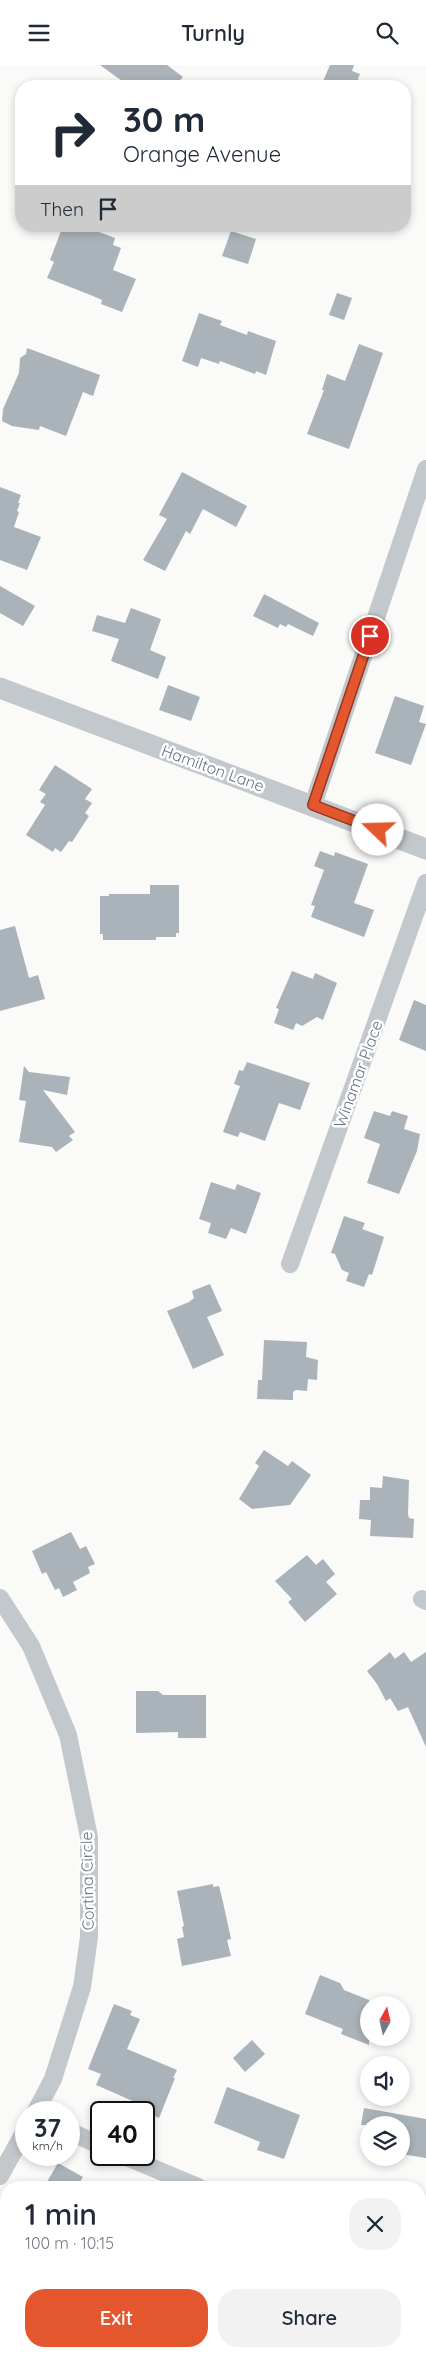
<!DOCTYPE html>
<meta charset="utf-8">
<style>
body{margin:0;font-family:Quicksand,sans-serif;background:#f2f2f3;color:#1f2937;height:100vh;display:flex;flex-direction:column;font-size:19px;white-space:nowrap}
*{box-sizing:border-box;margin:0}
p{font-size:16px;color:#747a83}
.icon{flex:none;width:28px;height:28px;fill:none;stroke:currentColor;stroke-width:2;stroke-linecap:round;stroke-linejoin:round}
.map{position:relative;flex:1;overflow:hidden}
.drawer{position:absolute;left:0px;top:2116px;width:426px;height:176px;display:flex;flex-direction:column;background:#fff;border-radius:20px 20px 0 0;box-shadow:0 2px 8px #0003}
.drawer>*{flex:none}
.top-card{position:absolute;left:15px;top:15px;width:396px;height:152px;border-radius:20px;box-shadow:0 2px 8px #0003;background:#fff;color:#1f2937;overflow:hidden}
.needle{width:32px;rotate:8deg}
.tools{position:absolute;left:360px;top:1931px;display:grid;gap:10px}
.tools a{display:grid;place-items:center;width:50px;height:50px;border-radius:50%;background:#fff;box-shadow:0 2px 8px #0003;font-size:25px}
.speed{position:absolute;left:15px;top:2036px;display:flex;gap:10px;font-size:25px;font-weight:700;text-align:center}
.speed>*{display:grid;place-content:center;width:65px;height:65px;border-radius:50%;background:#fff;box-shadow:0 2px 8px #0003;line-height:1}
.speed small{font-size:12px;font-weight:400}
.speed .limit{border:2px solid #111;border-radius:8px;background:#fff;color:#111}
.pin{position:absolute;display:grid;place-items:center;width:42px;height:42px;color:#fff;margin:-21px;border:2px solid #fff;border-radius:50%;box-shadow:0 1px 5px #0007}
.me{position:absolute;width:55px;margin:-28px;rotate:291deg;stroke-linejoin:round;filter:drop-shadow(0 0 4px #0008)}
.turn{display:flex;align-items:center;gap:18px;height:105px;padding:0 25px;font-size:22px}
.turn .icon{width:65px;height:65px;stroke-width:2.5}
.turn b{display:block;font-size:35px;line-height:42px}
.then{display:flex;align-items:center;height:48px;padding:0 25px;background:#0003;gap:10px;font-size:19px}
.round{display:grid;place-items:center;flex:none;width:52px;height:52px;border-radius:20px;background:#f2f2f3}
.overview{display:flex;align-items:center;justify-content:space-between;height:85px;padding:0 25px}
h1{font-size:30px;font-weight:600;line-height:38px}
.primary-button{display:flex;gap:10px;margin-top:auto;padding:10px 25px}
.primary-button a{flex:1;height:58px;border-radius:20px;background:#e4572e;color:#fff;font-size:20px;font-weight:600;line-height:58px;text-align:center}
.primary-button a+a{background:#f2f2f3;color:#1f2937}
header{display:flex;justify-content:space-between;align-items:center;height:65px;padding:0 25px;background:#fff;font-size:22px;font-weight:600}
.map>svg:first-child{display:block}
.building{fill:#aab3b9}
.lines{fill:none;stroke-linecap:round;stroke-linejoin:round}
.minor{stroke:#c3c8cc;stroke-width:18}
.tertiary{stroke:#c3c8cc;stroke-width:21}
.route-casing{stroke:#94391e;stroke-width:12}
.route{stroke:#e4572e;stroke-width:9}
.labels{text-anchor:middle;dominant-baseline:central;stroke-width:5;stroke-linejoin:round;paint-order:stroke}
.street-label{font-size:16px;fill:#657683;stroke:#fff}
</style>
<header><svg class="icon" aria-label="menu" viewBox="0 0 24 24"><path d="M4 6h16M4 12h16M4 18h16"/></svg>Turnly<svg class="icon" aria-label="search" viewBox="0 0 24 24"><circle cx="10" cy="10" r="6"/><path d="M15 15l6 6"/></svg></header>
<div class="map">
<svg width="426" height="2292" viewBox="0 0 426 2292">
<rect width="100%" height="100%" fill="#fafaf8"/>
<!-- building -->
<g class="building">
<polygon points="100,0 167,0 183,12 175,21 129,21"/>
<polygon points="330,0 354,0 352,6 360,9 358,14 362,21 321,21"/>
<polygon points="63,161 83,161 115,173 113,180 121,183 113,205 136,214 122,247 101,239 102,235 93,231 47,213 54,197 50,195"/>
<polygon points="231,166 256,174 248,199 222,191"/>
<polygon points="337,228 352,233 344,255 329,250"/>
<polygon points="199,248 222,256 220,260 247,270 248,266 276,276 266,310 256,306 255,309 220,296 219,299 201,293 198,302 182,296"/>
<polygon points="359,279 383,288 349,384 307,369 324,325 322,325 327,309 345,316"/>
<polygon points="27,283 100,310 93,331 83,327 66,371 40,361 39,365 12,361 2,356 3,344 19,308 20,293 26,289"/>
<polygon points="182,407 247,441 236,462 203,444 190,469 186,466 165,506 143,495 167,454 159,450"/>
<polygon points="0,422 21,430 18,438 20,438 17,446 19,447 14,462 41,472 27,505 0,495"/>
<polygon points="0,521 35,541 23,561 0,548"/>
<polygon points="264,529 319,558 313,571 288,559 286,562 280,559 278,563 253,551"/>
<polygon points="131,543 161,554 150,585 166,592 158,614 111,596 119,574 92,566 97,550 125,558"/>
<polygon points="168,620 200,632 191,656 159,645"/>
<polygon points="395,631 424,641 419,657 426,659 411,700 375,688"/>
<polygon points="55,700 92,724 85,734 92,738 85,748 89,751 72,777 69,776 61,787 55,783 53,787 26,770 45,740 40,737 46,729 39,725"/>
<polygon points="320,786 334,791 335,787 368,799 354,838 374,845 364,872 311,852 315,841 311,840 324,805 314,801"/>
<polygon points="150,820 179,820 179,868 176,868 176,872 156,872 156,875 103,875 103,869 100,869 100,831 109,831 109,829 150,829"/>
<polygon points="15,861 29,913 38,910 45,934 0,946 0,865"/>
<polygon points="292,906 313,914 315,908 337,918 323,955 317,952 302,961 296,958 293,965 274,958 279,944 276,943"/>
<polygon points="414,935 426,940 426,986 399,975"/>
<polygon points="247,997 310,1018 300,1045 279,1038 265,1076 240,1067 238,1072 223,1067 240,1021 234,1019 239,1005 243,1006"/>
<polygon points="24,1001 29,1007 70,1012 67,1030 43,1025 75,1067 69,1071 73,1075 56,1087 52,1082 19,1077 26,1036 19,1035"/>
<polygon points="374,1046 390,1051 392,1046 408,1051 404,1064 420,1069 417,1086 399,1129 367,1118 380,1079 364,1073"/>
<polygon points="211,1117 235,1125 237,1119 261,1128 246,1169 231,1163 226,1174 208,1168 211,1158 199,1154"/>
<polygon points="344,1151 365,1158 362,1164 384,1172 372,1210 369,1209 364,1222 346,1216 349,1208 342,1205 335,1189 331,1188"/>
<polygon points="210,1219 222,1246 207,1252 224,1290 193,1304 167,1246 189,1237 194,1233 192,1226"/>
<polygon points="264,1275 307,1277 306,1292 318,1295 317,1315 308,1314 307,1326 296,1325 293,1327 293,1335 257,1334 258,1315 262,1315"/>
<polygon points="264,1385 288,1401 292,1396 311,1410 290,1440 252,1444 239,1434 259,1401 255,1398"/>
<polygon points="383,1411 409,1415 408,1449 409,1453 414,1454 413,1473 370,1471 371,1455 359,1454 360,1435 370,1435 370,1422 382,1423"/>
<polygon points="71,1467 80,1484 86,1481 95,1499 88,1502 90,1508 73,1517 77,1525 63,1532 59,1523 55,1525 46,1507 42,1509 32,1486"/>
<polygon points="307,1490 316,1500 323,1494 335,1509 326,1517 337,1529 305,1557 288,1537 292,1534 275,1516"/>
<polygon points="390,1587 395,1594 404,1587 411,1597 426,1587 426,1682 408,1642 398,1646 390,1633 386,1636 377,1619 367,1606"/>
<polygon points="136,1626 158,1626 163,1630 206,1630 206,1673 178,1673 178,1667 136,1668"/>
<polygon points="213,1819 213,1822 219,1821 223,1837 231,1874 227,1875 231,1891 182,1901 177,1874 184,1872 182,1862 184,1861 177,1826"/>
<polygon points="320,1910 340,1918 344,1925 369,1935 369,1980 341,1969 343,1964 305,1949"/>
<polygon points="114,1939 132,1946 130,1950 140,1954 127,1984 177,2005 173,2013 175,2013 159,2053 133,2042 135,2037 96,2020 101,2009 88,2004"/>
<polygon points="252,1975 265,1989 245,2007 233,1993"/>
<polygon points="227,2022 300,2050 284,2094 257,2085 260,2077 214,2058"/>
<polygon points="364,2043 426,2054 426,2093 401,2089 401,2060 361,2060"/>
<polygon points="58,2098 83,2112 77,2122 44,2122"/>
</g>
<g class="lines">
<!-- minor -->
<g class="minor">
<polyline points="313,740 426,404"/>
<polyline points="290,1199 426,818"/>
<polyline points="0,1533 31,1581 68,1670 89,1772 89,1872 82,1922 53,2014 35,2048"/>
<polyline points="422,1534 426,1536"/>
<polyline points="69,2066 101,2081"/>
<polyline points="122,2090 198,2122"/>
<polyline points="0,2111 26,2064"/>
</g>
<!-- tertiary -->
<polyline class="tertiary" points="0,623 426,784"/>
</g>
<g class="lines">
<defs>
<polyline id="route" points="370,571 313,740 378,765"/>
</defs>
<!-- route casing -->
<use href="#route" class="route-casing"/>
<!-- route -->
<use href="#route" class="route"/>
</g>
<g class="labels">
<!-- street labels -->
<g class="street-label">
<text transform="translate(213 703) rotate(20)">Hamilton Lane</text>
<text transform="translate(358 1009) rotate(-70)">Winamar Place</text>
<text transform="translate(87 1816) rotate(-91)">Cortina Circle</text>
</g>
</g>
</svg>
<div class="tools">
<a><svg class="needle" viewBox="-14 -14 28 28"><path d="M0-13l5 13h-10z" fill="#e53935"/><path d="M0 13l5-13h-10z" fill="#747a83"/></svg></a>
<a><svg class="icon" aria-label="sound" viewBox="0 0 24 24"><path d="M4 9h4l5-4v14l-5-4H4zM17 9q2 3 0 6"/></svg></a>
<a><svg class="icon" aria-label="layers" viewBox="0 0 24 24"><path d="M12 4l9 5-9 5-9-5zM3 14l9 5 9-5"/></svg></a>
</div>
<div class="speed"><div>37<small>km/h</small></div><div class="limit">40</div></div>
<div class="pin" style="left:370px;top:571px;background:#d93025"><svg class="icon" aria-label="arrive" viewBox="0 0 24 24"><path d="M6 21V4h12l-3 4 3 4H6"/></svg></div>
<svg class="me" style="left:378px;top:765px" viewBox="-20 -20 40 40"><circle r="19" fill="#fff"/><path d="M0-13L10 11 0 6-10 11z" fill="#e4572e"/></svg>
<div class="top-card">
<div class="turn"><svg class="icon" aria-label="right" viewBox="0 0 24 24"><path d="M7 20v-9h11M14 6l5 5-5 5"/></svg><div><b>30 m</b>Orange Avenue</div></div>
<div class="then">Then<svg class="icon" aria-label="arrive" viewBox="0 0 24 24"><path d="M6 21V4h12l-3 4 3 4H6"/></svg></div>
</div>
<section class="drawer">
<div class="overview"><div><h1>1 min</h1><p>100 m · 10:15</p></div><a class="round"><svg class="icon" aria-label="close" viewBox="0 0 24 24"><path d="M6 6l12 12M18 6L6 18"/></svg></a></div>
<div class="primary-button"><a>Exit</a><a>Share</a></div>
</section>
</div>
